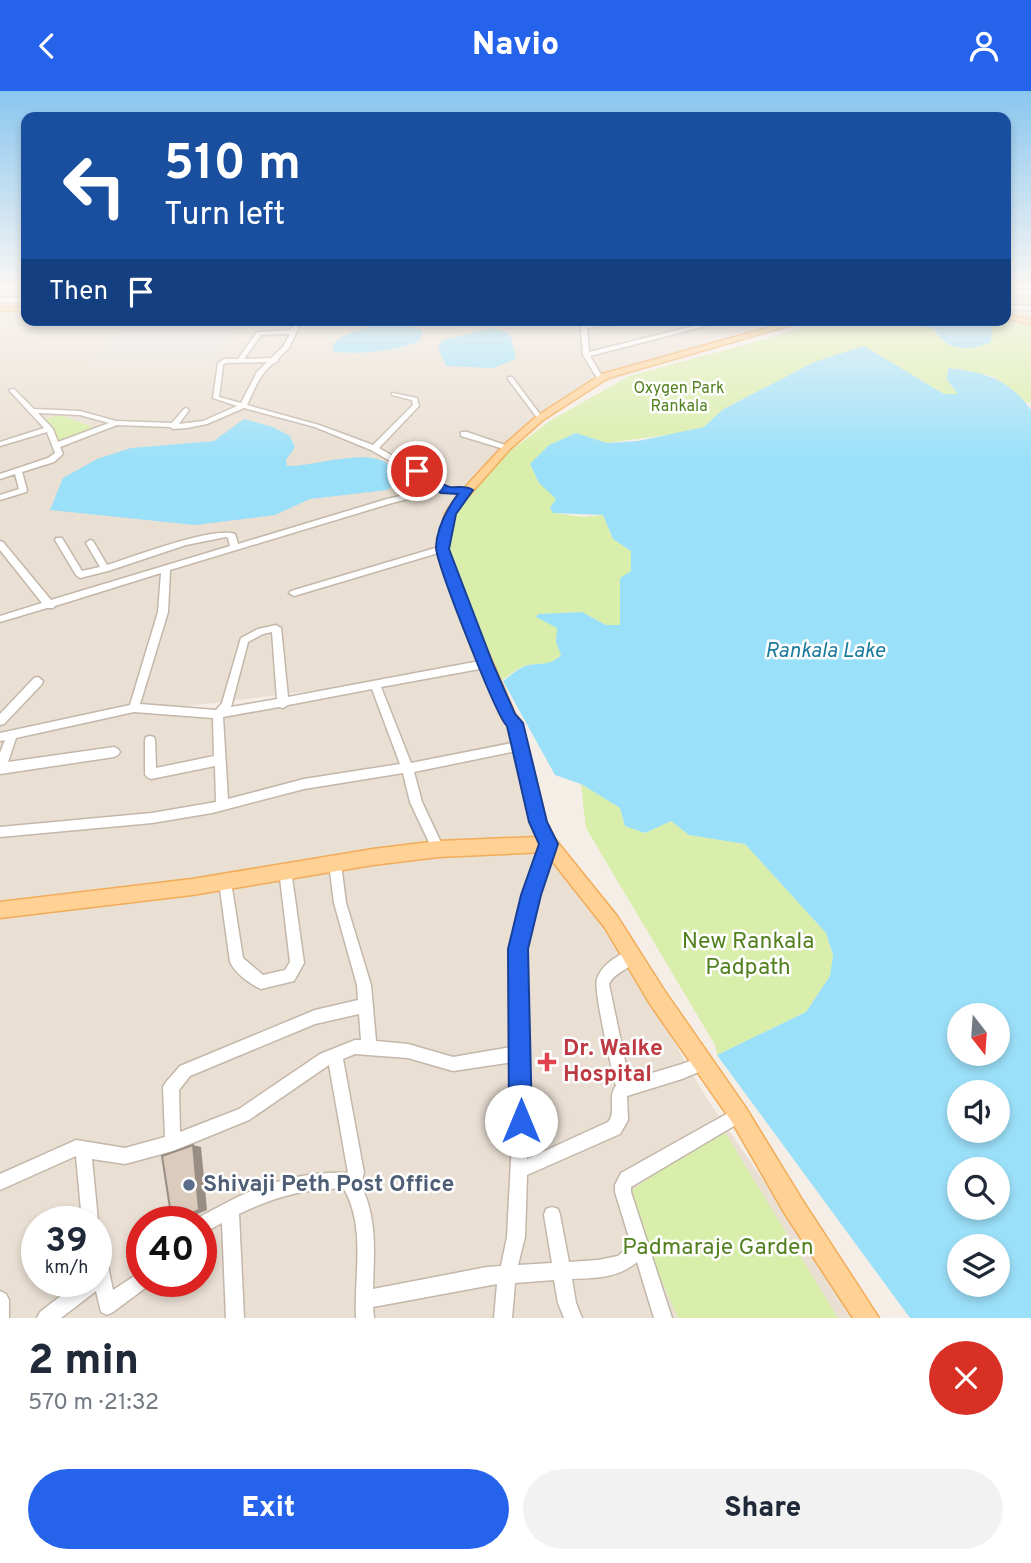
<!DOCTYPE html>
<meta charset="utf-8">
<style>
body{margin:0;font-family:Overpass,sans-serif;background:#f2f2f3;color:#1f2937;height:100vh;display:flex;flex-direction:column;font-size:26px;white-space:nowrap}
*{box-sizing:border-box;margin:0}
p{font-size:23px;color:#747a83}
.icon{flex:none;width:38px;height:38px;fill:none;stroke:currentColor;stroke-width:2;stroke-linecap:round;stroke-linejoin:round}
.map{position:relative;height:1227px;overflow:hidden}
.panel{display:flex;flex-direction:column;background:#fff;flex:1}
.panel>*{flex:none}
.hud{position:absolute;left:21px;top:21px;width:990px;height:214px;border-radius:14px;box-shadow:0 4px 10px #0003;background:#1a4fa0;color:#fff;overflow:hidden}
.needle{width:46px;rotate:163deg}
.fabs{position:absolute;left:947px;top:912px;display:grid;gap:14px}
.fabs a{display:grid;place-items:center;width:63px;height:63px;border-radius:50%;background:#fff;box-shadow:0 4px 10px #0003;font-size:35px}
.speed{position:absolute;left:21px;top:1115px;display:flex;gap:14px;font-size:35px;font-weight:700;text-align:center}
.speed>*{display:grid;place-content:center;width:91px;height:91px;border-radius:50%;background:#fff;box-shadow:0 4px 10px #0003;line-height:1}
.speed small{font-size:18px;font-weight:400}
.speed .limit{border:10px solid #d22;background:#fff;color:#111}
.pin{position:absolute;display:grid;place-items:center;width:60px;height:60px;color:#fff;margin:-30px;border:4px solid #fff;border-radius:50%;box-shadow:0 2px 7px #0007}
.me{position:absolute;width:77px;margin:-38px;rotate:0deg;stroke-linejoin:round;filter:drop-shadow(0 0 5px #0008)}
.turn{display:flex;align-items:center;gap:24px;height:147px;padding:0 28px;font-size:32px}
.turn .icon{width:91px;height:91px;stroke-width:2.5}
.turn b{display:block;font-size:49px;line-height:60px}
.then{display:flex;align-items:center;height:66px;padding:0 28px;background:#0003;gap:14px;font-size:26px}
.round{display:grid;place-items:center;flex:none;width:74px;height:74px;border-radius:37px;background:#f2f2f3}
.head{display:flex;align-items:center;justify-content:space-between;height:119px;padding:0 28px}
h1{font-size:42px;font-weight:800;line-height:52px}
.cta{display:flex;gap:14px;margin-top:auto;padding:14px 28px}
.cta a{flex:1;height:80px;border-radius:42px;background:#2563eb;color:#fff;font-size:28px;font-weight:800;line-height:80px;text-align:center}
.cta a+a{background:#f2f2f3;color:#1f2937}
header{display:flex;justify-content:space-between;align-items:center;height:91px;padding:0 28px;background:#2563eb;color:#fff;font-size:32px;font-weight:800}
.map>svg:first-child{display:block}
.residential{fill:#e9dfd3;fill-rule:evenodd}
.industrial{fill:#e7e0db}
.green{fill:#d9eeaa}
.water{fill:#9be0f9;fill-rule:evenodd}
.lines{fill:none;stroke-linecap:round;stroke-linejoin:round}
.minor-casing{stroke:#c4b7aa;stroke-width:3}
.major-casing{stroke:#f2ac57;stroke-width:3}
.minor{fill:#fff;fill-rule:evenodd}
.major{fill:#ffd195;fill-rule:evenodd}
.shaded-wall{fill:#998e84}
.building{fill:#dbcbbd;stroke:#998e84;stroke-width:2}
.route{fill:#2563eb;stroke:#184099;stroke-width:2}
.health-dot{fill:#e0444e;stroke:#fff;stroke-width:2.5}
.service-dot{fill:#5c6f8a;stroke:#fff;stroke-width:2.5}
.labels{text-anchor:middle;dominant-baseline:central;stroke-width:5;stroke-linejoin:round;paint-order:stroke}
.far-park-label{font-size:16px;fill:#548120;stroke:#fff}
.water-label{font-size:21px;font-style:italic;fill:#1d7b9e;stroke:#fff}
.near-park-label{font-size:23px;fill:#548120;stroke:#fff}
.near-health-label{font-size:23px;font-weight:bold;fill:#be3a42;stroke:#fff;text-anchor:start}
.near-service-label{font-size:23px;font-weight:bold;fill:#4e5e75;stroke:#fff;text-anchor:start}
</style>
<header><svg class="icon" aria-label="back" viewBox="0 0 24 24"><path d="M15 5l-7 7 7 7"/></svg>Navio<svg class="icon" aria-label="person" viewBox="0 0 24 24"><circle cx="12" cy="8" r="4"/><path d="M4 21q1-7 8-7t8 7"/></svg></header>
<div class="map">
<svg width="1031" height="1227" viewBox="0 0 1031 1227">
<rect width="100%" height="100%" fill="#f5eee6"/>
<!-- residential -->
<g class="residential">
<path d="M0,195H26V229H805L700,258L578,301L540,327L487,376L498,601L525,685L546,729L705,1005L858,1227H0ZM383,591L205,622L154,619L205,613ZM37,1130H96V1190H37ZM142,1130H201V1190H142Z"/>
<polygon points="1006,195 1031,195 1031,229 1006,223"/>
</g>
<!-- industrial -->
<polygon class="industrial" points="127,229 239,229 212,274 88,274"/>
<!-- green -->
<g class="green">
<path d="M1006,227L1031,233V312L1025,311L993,285L949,277L947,289L959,303H944L864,255L814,271L722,319L704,336L687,341L607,352L575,342L530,373L539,392L552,401L556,408L553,422L584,426L603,424L613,448L631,460V480L620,488V534H606L582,521L539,523L557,536L561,564C550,577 538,571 524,575C513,579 506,589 494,592L442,458L450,423L510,360L550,330L629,285L770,247L822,229H889L934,238L937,245L992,237L984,229Z"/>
<polygon points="60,324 96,337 55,355 42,329"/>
<polygon points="581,693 620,717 625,735 645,742 671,730 689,744 745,753 826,842 834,868 830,885 806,921 717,964 715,954 586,737"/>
<polygon points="723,1038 838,1227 678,1227 624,1104"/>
</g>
<!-- water -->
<g class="water">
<path d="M889,229H984L992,237L991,251C970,261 946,261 934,238Z"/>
<path d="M376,232C394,239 401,229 423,240L420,250C392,261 364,263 334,261L332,255C344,240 360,241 376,232Z"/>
<polygon points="493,237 510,243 516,268 493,277 446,275 438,257 443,249"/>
<path d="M864,255L944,303H958L947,289L948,277C985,281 1009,288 1031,319V1227H910L717,964L806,921L830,885L833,864L826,842L745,753L689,744L671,730L645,742L625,735L620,717L581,693L555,684L503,590C509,586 516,579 523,576C536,570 549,577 561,564L556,551L557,537L536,526L538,523L582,521L606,534H620V487L631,480V460L613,448L603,424L553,422L550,417L556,408L539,392L530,373L549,354L576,342L607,352L638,350L704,336L722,319L814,271ZM998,924V962H959V924ZM998,1001V1040H959V1001ZM998,1078V1116H959V1078ZM998,1155V1194H959V1155Z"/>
<path d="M244,328L273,336L290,345L295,356L286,369L287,375C315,375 359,359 383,370C391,374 399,381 406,386L387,399L310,408L275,424L195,434L50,419L63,387L97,368L131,357L214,350Z"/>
</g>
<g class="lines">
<defs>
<g id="minor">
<polygon points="2,195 9,195 0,201 0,197"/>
<polygon points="1031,199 1031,203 1006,204 1006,200"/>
<rect x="0" y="207" width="26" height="4"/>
<polygon points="1006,214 1031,215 1031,219 1006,218"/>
<path d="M296,229H302L289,257L278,268V270C261,278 255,298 247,314L319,334L373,354L413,314L412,309L392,304V302L417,307L419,315L379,357L448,397H467L471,399L467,401H437L392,412L170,479L168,521L140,613L216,619L222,612L241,547L258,538L276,534L281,537L288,606L485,569L489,570L490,573L485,577L381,596L411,672L522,650L526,652L528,655L526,658L414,681L422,711L444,758L442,762L438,764L434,762L410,711L403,682L304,698L212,722L152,732L0,746V736L152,722L216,711L215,675L151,688L147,686L145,683V649L146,646L150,645L154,646L155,649L156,677L214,665L213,627L134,621L16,647L8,671L114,656L118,658L120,661L118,664L114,666L0,683V662L5,649L0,650V642L130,614L158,521L161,482L55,515L53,517H47L0,531V525L42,512L0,459V450L3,451L51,509L230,455L228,447L226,446L186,454L108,480L80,487L76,484L55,449L56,447H62L82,480L100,476L86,452L90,449L93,450L107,474C132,466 214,435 235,443L238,453L387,408L437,397L371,359L315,336L244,317L207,333L187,337L173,338L170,336L117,334L60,356L63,363L54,371L22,381L27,399L26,401L0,409V404L19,398L15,383L0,388V383L48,367L55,362L47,341L0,355V351L44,337L9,299L14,298L34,318L80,320L116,330L172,332L184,318L186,317L189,319L179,333L203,330L237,315L213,307L218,272L224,268H238L257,241L291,239ZM290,243L283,256L271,267L244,268L261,244ZM267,271L257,281L241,312L219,306L223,274L226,272ZM38,322L80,324L109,332L58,351L53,338ZM272,541L277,608L231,616L248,551L263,543ZM372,598L400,673L304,688L228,708L223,626L279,616L283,617L288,614Z"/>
<polygon points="580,229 586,229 586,234 627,229 648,229 587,237 589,261 718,229 729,229 590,265 603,287 600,289 597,287 583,264"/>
<polygon points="508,286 512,286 542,326 542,328 538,328 508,288"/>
<polygon points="461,341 467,341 511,356 504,358 461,345"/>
<polygon points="442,455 445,456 445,460 294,505 289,502 291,500"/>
<polygon points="38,586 43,590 42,593 4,633 0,634 0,623 34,587"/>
<path d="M549,747L553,749L555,753L537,804L525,858L528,962L527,1068L608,1031C617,1021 607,1005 616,995C612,979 593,898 597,888C602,873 618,864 633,858L638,860L640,865C633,878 616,879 609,893L629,989L682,973L703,965L708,967L710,972L708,977L682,988L627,1005L628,1029L620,1043L527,1084L525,1146L518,1174L552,1172L544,1124L546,1118L552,1116L558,1118L560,1124L569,1171L598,1169L618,1165L631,1153L615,1101V1094L621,1082L739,1016L744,1019L747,1024L744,1029L631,1096V1101L672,1227H654L637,1171C619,1187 595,1187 572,1188L576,1212L582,1227H564L558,1212L554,1189L515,1192L512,1227H494L497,1193L373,1216L374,1227H356C354,1185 366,1136 344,1098C307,1096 272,1107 239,1123L244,1227H226L222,1132L201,1143V1130H194C202,1124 213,1119 222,1114C261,1093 304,1080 348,1082L329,974L249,1029L173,1060L125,1073L92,1068L98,1130L96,1135V1130H82L76,1065L0,1099V1083L76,1049L125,1057L165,1046L163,996L166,991L180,975L315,919L358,909L357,894L334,812L329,773L331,769L335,767L339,769L341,773L346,812L371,894L376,950L408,953L453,966L512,956L511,858L525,804L543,753L545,749ZM359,923L361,949H355L320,963L239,1018L180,1041L179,999L190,985L315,933ZM355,963L408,967L453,980L513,971V1030L507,1146L501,1175L487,1176L373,1198C374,1161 378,1123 358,1089L362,1088L364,1082L343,968Z"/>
<path d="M285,773L289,775L291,779L304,872L294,890L261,898C250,893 235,882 230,871L219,791L221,787L225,785L229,787L231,791L243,867L263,884L285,879L290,871L279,779L281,775Z"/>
<polygon points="96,1151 102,1154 105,1160 113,1199 142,1180 142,1190 150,1190 148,1195 113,1221 107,1224 101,1221 96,1200 61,1227 37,1227 40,1221 80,1190 96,1190"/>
<polygon points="0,1200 6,1203 9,1209 9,1227 0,1227"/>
</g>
<g id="major">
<rect x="0" y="216" width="26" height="4"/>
<polygon points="1006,223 1031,229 1031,233 1006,227"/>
<polygon points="796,229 809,229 608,287 543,329 510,358 465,409 455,423 448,458 471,522 515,623 522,632 546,730 555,748 617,825 664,899 746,1017 801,1107 879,1227 853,1227 785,1123 732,1031 650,913 605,837 545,761 438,766 373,774 192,804 0,827 0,811 192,788 373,758 438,750 537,746 530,731 508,635 502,627 459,522 436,458 445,423 457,405 504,354 537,325 602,283"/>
</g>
</defs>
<!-- minor casing -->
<use href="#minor" class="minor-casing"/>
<!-- major casing -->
<use href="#major" class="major-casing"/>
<!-- minor -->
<use href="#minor" class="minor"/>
<!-- major -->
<use href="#major" class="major"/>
</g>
<!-- shaded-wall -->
<polygon class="shaded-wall" points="193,1054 201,1056 207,1119 181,1130 172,1130"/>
<!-- building -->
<polygon class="building" points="193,1054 199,1119 172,1130 162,1065"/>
<!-- sky -->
<linearGradient id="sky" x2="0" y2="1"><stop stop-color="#89c6ef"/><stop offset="0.53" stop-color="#faf7f4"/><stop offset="1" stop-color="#faf7f4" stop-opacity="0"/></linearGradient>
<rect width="1031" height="367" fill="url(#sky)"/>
<!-- route -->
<path class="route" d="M413,377C428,376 436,393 450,396C459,397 465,394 473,399L456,423L449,458L493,573L515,623L523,632L547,731L558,753L541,804L528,858L532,1030L529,1039L521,1042L512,1039L509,1030L508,858L521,804L539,753L529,731L507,635C497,627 436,472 436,456C437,436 447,418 458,403L441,402L413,382Z"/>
<!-- markers -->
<path class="health-dot" d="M543.5 960.5h7v7h7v7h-7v7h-7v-7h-7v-7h7z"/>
<circle class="service-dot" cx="189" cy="1094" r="7"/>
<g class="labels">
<!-- far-park labels -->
<g class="far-park-label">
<text x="679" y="298">Oxygen Park<tspan x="679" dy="18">Rankala</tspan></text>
</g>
<!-- water labels -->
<g class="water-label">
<text x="825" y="560">Rankala Lake</text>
</g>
<!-- near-park labels -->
<g class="near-park-label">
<text x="748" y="851">New Rankala<tspan x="748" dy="26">Padpath</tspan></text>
<text x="718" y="1157">Padmaraje Garden</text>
</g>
<!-- near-health labels -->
<g class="near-health-label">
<text x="563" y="958">Dr. Walke<tspan x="563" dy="26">Hospital</tspan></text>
</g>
<!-- near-service labels -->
<g class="near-service-label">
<text x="203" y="1094">Shivaji Peth Post Office</text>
</g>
</g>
</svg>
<div class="fabs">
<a><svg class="needle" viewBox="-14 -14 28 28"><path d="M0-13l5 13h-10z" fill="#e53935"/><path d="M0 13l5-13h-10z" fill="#747a83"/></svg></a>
<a><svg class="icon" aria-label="sound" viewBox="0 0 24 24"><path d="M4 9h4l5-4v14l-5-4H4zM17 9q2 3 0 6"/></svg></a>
<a><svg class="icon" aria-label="search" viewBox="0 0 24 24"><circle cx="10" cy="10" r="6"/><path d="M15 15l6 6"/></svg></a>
<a><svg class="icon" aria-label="layers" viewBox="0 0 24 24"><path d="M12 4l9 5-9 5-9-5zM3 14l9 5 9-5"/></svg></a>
</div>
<div class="speed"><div>39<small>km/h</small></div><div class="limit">40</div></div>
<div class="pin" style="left:417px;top:380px;background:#d93025"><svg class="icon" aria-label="arrive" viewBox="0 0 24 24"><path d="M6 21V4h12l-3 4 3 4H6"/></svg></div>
<svg class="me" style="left:521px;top:1030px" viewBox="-20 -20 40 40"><circle r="19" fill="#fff"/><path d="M0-13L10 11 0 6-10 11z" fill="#2563eb"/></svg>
<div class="hud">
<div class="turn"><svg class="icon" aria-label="left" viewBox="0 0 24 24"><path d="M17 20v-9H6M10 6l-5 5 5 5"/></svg><div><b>510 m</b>Turn left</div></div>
<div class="then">Then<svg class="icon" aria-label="arrive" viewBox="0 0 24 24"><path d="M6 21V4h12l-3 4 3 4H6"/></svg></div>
</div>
</div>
<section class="panel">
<div class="head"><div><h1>2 min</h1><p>570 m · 21:32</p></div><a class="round" style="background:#d93025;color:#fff"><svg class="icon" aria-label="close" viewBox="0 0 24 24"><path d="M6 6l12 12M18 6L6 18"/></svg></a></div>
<div class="cta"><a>Exit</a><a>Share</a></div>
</section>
